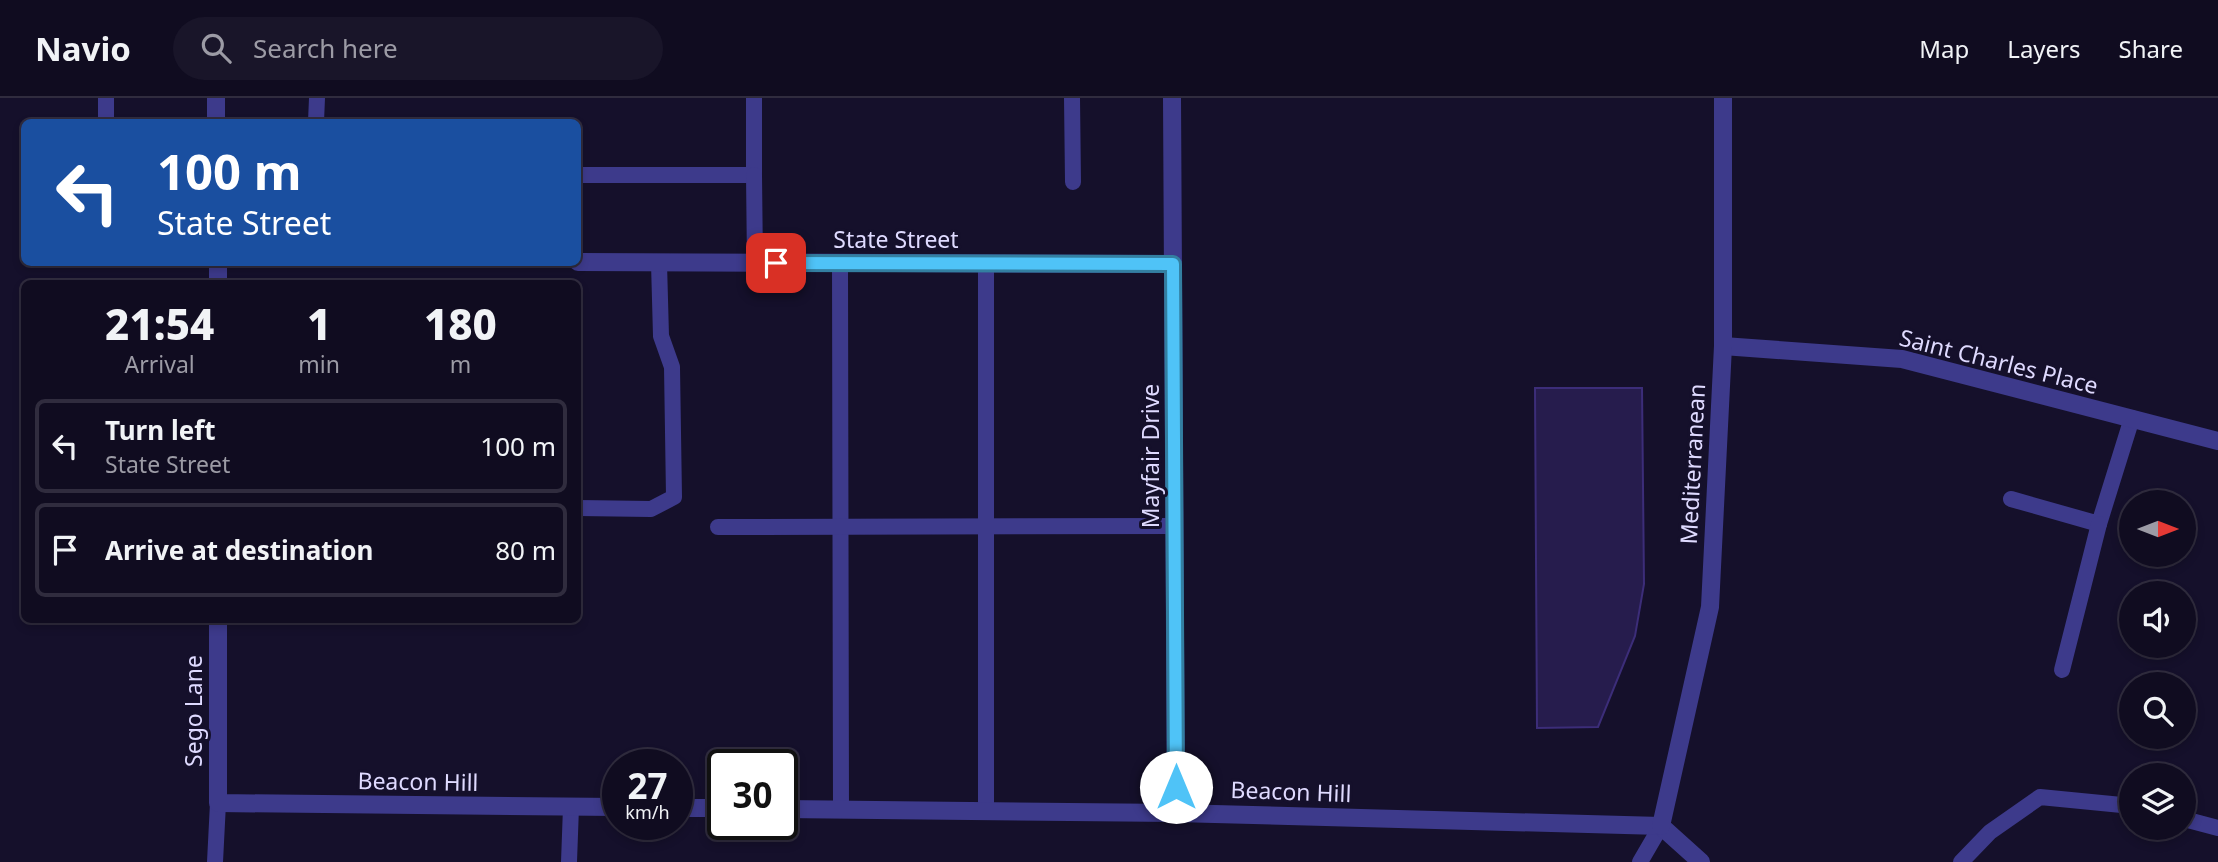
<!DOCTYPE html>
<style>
body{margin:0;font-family:"Noto Sans",sans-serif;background:#191529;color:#f1f3f6;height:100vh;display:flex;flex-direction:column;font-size:26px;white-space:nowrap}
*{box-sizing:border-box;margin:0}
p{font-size:23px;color:#9c9ba5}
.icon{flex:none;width:38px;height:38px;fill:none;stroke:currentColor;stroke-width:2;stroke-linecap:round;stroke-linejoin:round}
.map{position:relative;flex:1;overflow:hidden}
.side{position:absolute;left:21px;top:182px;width:560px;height:343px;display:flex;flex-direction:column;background:#100c20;border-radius:10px;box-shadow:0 4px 10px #0003,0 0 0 2px #302c3e}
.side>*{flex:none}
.banner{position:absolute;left:21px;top:21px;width:560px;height:147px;border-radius:10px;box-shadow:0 4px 10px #0003,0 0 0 2px #302c3e;background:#1a4fa0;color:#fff;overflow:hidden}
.needle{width:46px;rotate:90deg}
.fabs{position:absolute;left:2119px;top:392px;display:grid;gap:14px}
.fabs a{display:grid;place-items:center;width:77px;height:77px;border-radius:50%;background:#100c20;box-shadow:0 4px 10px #0003,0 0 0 2px #302c3e;font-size:35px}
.speed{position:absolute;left:602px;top:651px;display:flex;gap:14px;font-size:35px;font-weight:700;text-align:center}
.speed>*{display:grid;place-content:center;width:91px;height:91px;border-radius:50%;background:#100c20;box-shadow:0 4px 10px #0003,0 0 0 2px #302c3e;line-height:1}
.speed small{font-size:18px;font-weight:400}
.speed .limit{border:4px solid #111;border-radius:10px;background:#fff;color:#111}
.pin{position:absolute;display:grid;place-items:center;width:60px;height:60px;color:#fff;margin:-30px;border-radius:14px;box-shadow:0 4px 10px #0006}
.me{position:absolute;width:77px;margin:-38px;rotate:0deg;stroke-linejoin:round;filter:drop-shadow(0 0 5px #0008)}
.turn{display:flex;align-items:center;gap:24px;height:147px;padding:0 21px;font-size:32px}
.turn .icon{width:91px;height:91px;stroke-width:2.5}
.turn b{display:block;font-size:49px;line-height:60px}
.eta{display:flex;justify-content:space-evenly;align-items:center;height:119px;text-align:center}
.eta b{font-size:42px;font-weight:800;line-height:49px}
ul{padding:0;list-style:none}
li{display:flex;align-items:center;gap:21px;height:94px;margin:0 14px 10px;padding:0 7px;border:4px solid #302c3e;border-radius:10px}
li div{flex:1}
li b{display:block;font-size:26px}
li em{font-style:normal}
header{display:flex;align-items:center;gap:42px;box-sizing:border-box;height:98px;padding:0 35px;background:#100c20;border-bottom:2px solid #302c3e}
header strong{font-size:33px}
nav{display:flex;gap:38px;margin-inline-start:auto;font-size:24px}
.search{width:490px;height:63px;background:#191529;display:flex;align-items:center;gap:18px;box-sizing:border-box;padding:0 24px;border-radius:38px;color:#9c9ba5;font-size:26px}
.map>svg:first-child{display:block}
.building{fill:#261c4d;stroke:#3c2d79;stroke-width:2}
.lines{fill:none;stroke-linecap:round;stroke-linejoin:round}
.lane{stroke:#3d3a8b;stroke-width:16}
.street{stroke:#3d3a8b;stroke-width:18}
.route-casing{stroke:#337fa1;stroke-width:18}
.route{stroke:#4fc3f7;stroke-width:12}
.labels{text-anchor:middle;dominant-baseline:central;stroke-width:6;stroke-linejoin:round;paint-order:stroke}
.street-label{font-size:23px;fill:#dfdaff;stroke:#15102b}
</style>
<header>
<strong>Navio</strong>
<div class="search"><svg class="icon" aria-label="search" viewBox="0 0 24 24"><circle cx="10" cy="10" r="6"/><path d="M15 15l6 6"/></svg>Search here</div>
<nav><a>Map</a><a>Layers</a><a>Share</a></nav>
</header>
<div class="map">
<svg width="2218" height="764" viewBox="0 0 2218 764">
<rect width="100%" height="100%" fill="#15102b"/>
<!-- building -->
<polygon class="building" points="1535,290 1642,290 1644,486 1635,538 1598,629 1537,630"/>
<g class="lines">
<!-- lane -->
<g class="lane">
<polyline points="1072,0 1073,84"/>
<polyline points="106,24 106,0"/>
<polyline points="316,24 317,0"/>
<polyline points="578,77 754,77 754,0"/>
<polyline points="754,77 755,165"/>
<polyline points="840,165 841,712"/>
<polyline points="2011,401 2099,426 2132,320"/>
<polyline points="578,410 651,411 674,399 672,269 661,238 659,165"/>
<polyline points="718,429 1175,428"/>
<polyline points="2062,572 2099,426"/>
<polyline points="986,713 986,166"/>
<polyline points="2184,721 2218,730"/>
<polyline points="215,764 218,705"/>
<polyline points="569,764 571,709"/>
<polyline points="1640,764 1661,728"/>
<polyline points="1961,764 1990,734 2040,699 2132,708"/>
</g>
<!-- street -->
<g class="street">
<polyline points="216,0 216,24"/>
<polyline points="1172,0 1176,715"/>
<polyline points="218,164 218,186"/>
<polyline points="578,164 1173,166"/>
<polyline points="1723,248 1902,261 2218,343"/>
<polyline points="218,522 218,705 618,709"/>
<polyline points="677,710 723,710"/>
<polyline points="782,711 1176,715 1661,728 1701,764"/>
<polyline points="1661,728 1710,509 1723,248 1723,0"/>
</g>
</g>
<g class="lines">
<defs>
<polyline id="route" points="776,165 1173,166 1176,689"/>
</defs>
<!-- route casing -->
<use href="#route" class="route-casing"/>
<!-- route -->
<use href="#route" class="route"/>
</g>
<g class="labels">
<!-- street labels -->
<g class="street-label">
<text x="896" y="141">State Street</text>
<text transform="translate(1999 263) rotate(14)">Saint Charles Place</text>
<text transform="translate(1150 358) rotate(-90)">Mayfair Drive</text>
<text transform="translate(1692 366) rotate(-87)">Mediterranean</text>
<text transform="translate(193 613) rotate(-90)">Sego Lane</text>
<text transform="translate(418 683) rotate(1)">Beacon Hill</text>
<text transform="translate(1291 693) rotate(2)">Beacon Hill</text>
</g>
</g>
</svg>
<div class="fabs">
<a><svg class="needle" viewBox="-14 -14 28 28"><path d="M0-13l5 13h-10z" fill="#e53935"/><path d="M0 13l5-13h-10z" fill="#9c9ba5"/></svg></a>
<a><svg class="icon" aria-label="sound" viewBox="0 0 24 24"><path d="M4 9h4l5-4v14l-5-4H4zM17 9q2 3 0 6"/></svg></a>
<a><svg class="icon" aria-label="search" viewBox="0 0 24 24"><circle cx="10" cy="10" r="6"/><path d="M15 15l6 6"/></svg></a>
<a><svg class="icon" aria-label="layers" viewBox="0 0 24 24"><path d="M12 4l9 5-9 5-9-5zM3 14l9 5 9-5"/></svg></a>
</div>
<div class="speed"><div>27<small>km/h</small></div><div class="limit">30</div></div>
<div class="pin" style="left:776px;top:165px;background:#d93025"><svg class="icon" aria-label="arrive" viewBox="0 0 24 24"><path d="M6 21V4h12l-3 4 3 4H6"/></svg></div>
<svg class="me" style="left:1176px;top:689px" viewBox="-20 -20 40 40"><circle r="19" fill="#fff"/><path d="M0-13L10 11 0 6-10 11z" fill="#4fc3f7"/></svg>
<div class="banner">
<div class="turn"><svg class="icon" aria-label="left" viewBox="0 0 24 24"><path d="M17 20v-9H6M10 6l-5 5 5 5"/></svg><div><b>100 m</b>State Street</div></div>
</div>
<section class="side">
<div class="eta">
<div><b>21:54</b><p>Arrival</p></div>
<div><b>1</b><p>min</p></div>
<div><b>180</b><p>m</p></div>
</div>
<ul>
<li><svg class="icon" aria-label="left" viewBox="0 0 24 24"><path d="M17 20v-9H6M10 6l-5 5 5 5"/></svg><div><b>Turn left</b><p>State Street</p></div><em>100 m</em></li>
<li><svg class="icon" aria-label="arrive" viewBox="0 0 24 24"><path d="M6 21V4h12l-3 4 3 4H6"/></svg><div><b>Arrive at destination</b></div><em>80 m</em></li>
</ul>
</section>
</div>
